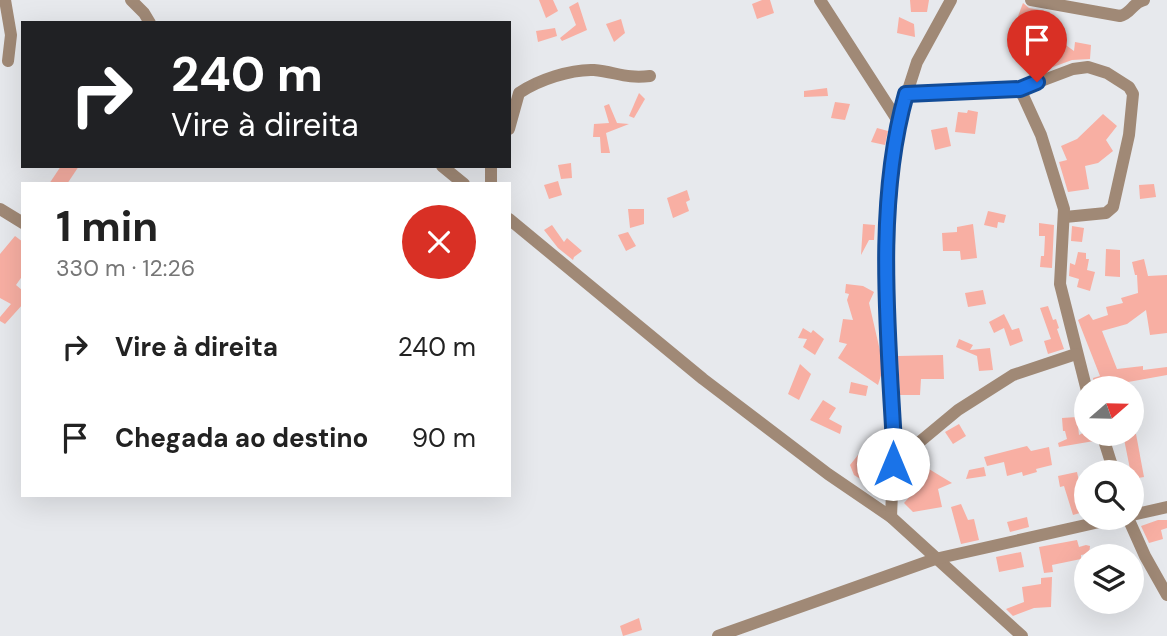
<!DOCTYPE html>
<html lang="pt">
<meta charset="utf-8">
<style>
body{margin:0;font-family:"DM Sans",sans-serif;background:#f6f6f6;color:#222;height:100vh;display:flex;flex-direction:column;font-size:26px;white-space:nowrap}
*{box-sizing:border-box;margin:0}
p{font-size:23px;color:#767676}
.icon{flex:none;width:38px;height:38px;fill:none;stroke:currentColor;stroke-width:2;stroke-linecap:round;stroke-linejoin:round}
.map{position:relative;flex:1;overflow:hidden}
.side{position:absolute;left:21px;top:182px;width:490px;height:315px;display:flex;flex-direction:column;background:#fff;border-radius:0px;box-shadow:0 7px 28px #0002}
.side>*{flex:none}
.guide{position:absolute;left:21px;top:21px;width:490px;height:147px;border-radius:0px;box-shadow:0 7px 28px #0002;background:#202124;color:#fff;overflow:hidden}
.needle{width:46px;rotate:70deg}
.buttons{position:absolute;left:1074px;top:376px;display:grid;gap:14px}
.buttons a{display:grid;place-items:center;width:70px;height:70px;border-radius:50%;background:#fff;box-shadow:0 7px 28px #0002;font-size:35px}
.pin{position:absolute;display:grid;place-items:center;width:60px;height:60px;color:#fff;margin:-72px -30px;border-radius:50% 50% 50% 0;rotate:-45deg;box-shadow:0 0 7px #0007}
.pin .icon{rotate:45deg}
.me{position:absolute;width:77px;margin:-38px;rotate:0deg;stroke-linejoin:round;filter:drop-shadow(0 0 5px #0008)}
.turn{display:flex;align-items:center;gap:24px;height:147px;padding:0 35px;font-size:32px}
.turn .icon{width:91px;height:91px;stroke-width:2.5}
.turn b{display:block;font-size:49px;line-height:60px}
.round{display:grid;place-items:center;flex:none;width:74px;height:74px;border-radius:37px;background:#f6f6f6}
.head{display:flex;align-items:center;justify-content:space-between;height:119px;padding:0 35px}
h1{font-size:42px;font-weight:700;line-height:52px}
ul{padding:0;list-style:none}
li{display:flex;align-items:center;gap:21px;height:91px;padding:0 35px}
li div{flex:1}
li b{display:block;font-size:26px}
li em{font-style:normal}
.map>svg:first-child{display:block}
.building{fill:#f8afa3}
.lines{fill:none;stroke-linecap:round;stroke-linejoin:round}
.minor{stroke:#a08976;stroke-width:12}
.route-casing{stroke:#114b97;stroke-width:18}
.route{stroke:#1a73e8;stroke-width:12}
</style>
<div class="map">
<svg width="1167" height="636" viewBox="0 0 1167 636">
<rect width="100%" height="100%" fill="#e7e9ed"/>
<!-- building -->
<g class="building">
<polygon points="539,0 553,0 558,11 546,18"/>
<polygon points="762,0 770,0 774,13 757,19 752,4"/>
<polygon points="910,0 929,0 927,12 911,12"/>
<polygon points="578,2 587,30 562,41 560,38 576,25 569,7"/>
<polygon points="1023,3 1029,8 1050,12 1048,23 1061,27 1056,38 1074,51 1075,42 1091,45 1090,59 1072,60 1053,67 1055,50 1038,41 1046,26 1029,19 1028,21 1017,19"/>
<polygon points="899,17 914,24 915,37 897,33"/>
<polygon points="621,19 625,33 614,42 606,24"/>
<polygon points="555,28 557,36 538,42 536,31"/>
<polygon points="827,88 828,96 804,97 804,91"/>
<polygon points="639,93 645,99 634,118 629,116"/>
<polygon points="835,102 850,104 845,120 831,118"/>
<polygon points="609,104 617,123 629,124 606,133 610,153 601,153 600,137 593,137 594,124 609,123 604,106"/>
<polygon points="968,110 978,112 975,134 955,132 958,112 967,113"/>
<polygon points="1103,114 1117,126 1106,140 1113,151 1098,163 1085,166 1089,189 1068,192 1059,162 1067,160 1061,146 1077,139"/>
<polygon points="947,127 951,146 935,150 931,130"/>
<polygon points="877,128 888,131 885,145 871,142"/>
<polygon points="571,163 572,178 561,179 558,165"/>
<polygon points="61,166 79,166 67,184 49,184"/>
<polygon points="558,181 562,195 549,199 544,185"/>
<polygon points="1154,184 1156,197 1140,199 1139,185"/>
<polygon points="687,190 690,200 686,202 689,211 673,218 667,198"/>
<polygon points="628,209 644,209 644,224 630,228"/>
<polygon points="988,211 1006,215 1004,223 998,222 997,228 984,225"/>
<polygon points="1039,223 1054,225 1052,268 1040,267 1041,256 1044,256 1045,236 1039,236"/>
<polygon points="863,224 875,225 874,240 869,240 861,255"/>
<polygon points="973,224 977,258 961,260 960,251 943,251 942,233 957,232 957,227"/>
<polygon points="552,225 564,242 567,238 582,251 574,257 573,260 558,248 544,230"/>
<polygon points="1072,226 1084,228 1082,242 1071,241"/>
<polygon points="628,232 636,246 626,251 618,235"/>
<polygon points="15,236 23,242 23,275 16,285 23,291 23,304 5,324 0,321 0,317 11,304 0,298 0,254"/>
<polygon points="1106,249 1120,250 1120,277 1105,276"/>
<polygon points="1078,252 1086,253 1086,259 1089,259 1087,270 1095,272 1090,291 1077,287 1079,279 1069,276 1070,263 1075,265"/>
<polygon points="1144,259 1148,276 1167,275 1167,333 1150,335 1146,310 1127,324 1102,331 1117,369 1143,366 1143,370 1167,367 1167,375 1095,388 1093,378 1100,376 1078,320 1089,314 1093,320 1108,315 1106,307 1123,303 1121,298 1138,293 1137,275 1135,275 1132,262"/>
<polygon points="846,284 863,286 874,292 869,303 881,355 882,372 878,385 838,358 847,344 839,342 843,319 853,320 847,300 849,294 845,293"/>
<polygon points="983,290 986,304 968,307 965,293"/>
<polygon points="1048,306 1053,320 1056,319 1059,328 1057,329 1064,349 1048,354 1044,341 1051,339 1040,308"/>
<polygon points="1004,314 1012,330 1019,328 1023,341 1010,346 1004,328 994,333 989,322"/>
<polygon points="803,328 811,333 813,330 824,339 815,355 803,347 807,339 798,338"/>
<polygon points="959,339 973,345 970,350 990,348 993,370 979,371 977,356 956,347"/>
<polygon points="943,355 944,379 921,379 920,395 900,395 898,356"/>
<polygon points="800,364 811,374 799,400 788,394"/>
<polygon points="851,382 868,386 866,396 849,393"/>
<polygon points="823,400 836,408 829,419 842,426 840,434 810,420"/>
<polygon points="1077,417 1079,435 1087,431 1087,434 1093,434 1094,441 1059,447 1058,443 1067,439 1065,431 1063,431 1062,418"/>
<polygon points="959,424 966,436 953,444 945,432"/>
<polygon points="1123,434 1136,434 1144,477 1132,479"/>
<polygon points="1027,446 1031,451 1049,447 1052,465 1036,469 1037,472 1023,476 1022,472 1007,476 1004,462 987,466 984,457"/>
<polygon points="858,455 868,460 866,462 876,472 865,482 854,475 850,465"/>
<polygon points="924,466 952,483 938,489 942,507 913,512 904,503 911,495 901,490 901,483 908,468 920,473"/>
<polygon points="984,467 986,476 966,479 969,470"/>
<polygon points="1077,472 1082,495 1087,494 1087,511 1073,515 1064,486 1060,487 1058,476"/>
<polygon points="961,504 968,520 974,519 979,540 961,544 951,507"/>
<polygon points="1027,517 1029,527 1010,532 1007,522"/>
<polygon points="1158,520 1167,520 1167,528 1161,530 1163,539 1149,543 1141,526"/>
<polygon points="1077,540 1079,547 1086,545 1090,546 1089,554 1081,555 1081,559 1052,565 1053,572 1044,573 1039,547"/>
<polygon points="1021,552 1024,567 999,572 996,557"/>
<polygon points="1052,577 1051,607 1034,608 1013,616 1006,609 1024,602 1022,587 1041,584 1041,578"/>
<polygon points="639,618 642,630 623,636 620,626"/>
</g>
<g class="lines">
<!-- minor -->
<g class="minor">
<polyline points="5,0 11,35 8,61"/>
<polyline points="131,0 144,13 150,23"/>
<polyline points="820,0 898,121"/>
<path d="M1031,0L1120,16C1131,14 1133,2 1144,0"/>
<polyline points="1020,89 1073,69 1088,67 1107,73 1129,87 1133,94 1129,135 1113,207 1106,213 1065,217"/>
<polyline points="906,94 1020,89 1041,135 1064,209 1060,284 1087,391"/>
<path d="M509,129L519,93C538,80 571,69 594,70C616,72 626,79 650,76"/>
<polyline points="442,166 464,184"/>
<polyline points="491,166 491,184"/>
<polyline points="0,209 23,223"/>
<polyline points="509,219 703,379 828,474 891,517 1022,636"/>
<polyline points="1102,434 1114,472"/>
<polyline points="893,464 958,410 1013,375 1076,354"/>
<polyline points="1132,515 1167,507"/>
<polyline points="891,517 894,444 885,266 898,121 917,62 951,0"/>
<polyline points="1128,518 1145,556 1167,595"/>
<polyline points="718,636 935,559 1117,518"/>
</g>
</g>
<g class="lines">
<defs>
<path id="route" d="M893,464L894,444C888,332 875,203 906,94L1020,89L1037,82"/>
</defs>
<!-- route casing -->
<use href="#route" class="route-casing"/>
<!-- route -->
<use href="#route" class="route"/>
</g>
</svg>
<div class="buttons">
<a><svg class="needle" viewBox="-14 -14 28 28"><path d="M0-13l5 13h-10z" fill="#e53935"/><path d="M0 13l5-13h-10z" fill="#767676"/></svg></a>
<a><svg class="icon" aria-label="search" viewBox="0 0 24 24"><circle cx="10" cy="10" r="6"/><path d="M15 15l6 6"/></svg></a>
<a><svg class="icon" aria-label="layers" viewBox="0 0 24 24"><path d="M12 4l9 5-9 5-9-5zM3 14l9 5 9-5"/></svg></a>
</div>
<div class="pin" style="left:1037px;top:82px;background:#d93025"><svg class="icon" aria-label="arrive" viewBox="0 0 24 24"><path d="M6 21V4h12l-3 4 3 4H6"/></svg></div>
<svg class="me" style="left:893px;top:464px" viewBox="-20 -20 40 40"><circle r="19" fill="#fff"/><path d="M0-13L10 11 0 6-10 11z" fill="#1a73e8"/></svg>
<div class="guide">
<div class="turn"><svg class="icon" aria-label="right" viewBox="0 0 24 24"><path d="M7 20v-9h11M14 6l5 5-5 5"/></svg><div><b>240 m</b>Vire à direita</div></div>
</div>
<section class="side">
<div class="head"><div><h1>1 min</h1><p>330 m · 12:26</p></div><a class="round" style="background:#d93025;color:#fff"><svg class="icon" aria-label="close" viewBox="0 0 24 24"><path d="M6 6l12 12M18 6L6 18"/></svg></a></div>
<ul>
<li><svg class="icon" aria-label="right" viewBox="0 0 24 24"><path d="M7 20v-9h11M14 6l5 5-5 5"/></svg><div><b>Vire à direita</b></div><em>240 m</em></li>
<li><svg class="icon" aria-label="arrive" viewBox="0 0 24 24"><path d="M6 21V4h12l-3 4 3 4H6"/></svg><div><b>Chegada ao destino</b></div><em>90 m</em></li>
</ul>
</section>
</div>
